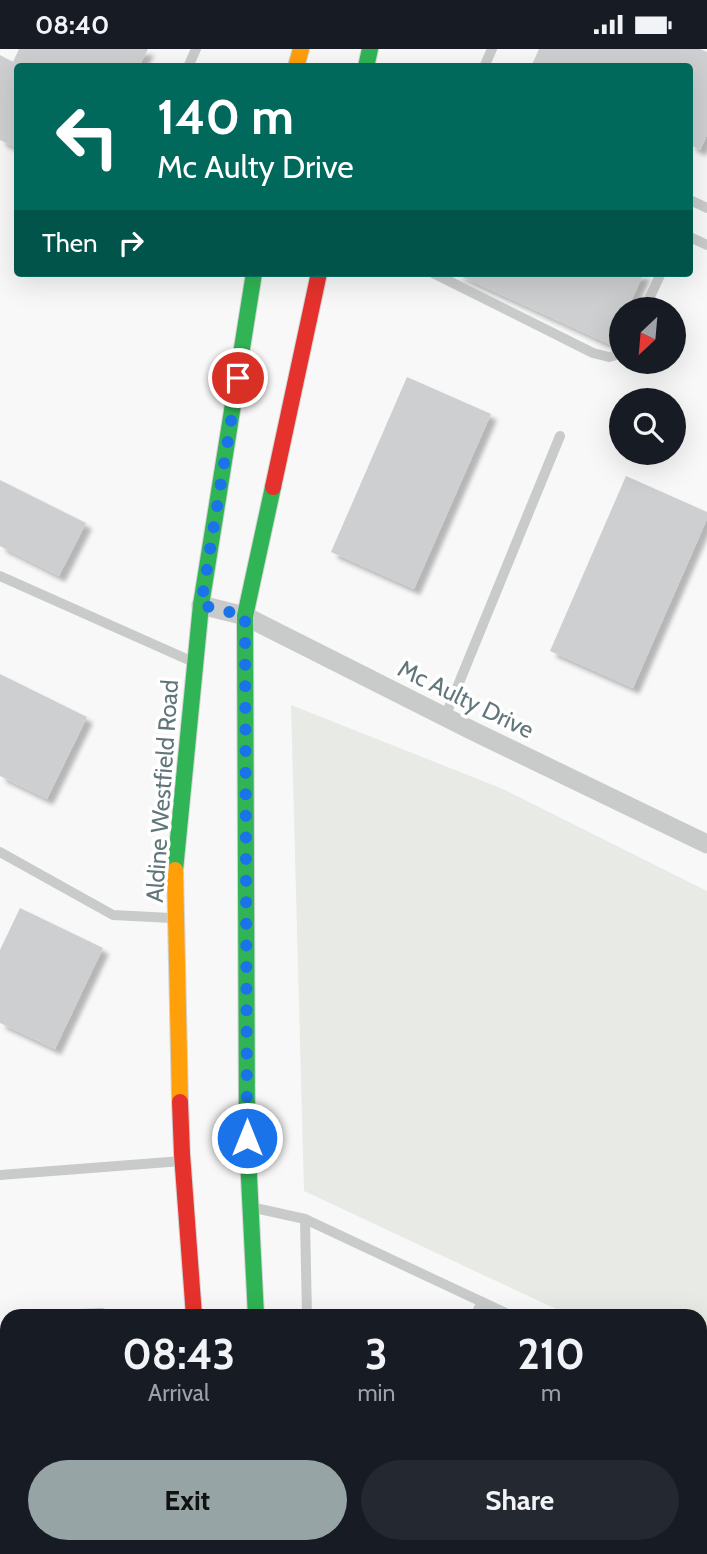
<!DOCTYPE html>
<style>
body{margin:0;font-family:Cabin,sans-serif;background:#242831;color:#f1f3f6;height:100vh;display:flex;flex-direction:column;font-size:26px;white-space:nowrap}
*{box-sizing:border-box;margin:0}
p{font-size:23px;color:#9ea1a6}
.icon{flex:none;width:38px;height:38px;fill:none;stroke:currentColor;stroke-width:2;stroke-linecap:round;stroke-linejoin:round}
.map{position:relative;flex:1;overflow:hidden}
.panel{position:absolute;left:0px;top:1260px;width:707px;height:245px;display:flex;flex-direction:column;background:#171b24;border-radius:21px 21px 0 0;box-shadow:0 7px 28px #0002}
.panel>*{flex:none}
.hud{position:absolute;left:14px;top:14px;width:679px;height:214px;border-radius:7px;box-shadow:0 7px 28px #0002;background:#00695c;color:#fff;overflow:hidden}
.needle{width:46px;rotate:206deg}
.fabs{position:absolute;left:609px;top:248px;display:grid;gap:14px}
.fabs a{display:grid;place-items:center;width:77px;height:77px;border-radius:50%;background:#171b24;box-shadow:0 7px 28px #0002;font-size:35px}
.pin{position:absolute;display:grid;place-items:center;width:60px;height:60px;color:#fff;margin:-30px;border:4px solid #fff;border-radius:50%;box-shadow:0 2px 7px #0007}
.me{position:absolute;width:77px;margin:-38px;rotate:0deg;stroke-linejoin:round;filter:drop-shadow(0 0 5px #0008)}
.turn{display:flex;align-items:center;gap:24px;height:147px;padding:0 28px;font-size:32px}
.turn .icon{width:91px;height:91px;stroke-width:2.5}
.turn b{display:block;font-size:49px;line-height:60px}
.then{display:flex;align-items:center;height:66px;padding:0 28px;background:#0003;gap:14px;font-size:26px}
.eta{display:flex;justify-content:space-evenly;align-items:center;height:119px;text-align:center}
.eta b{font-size:42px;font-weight:700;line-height:49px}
.cta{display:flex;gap:14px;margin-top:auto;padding:14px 28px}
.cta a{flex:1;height:80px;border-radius:42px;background:#96a4a6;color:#111;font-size:28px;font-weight:700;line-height:80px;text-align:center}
.cta a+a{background:#242831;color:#f1f3f6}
.status{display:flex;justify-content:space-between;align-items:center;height:49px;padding:0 35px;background:#171b24;direction:ltr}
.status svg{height:19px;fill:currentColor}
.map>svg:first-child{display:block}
.green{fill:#e8eae6}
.building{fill:#cdcfd0;filter:url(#shadow)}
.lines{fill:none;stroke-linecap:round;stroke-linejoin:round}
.fast-casing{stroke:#d3d4d5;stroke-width:18}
.slow-casing{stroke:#d3d4d5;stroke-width:18}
.jam-casing{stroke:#d3d4d5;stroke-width:18}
.lane{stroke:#c9cbcb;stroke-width:10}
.street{stroke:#c9cbcb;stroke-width:19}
.fast{stroke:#30b455;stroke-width:16}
.slow{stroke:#ff9f0a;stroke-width:16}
.jam{stroke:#e5322d;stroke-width:16}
.route{stroke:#1a73e8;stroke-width:12;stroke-dasharray:0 21.6}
.labels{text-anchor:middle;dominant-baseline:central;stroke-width:7;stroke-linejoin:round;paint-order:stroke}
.street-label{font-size:24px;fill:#61767a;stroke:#fff}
</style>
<div class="status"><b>08:40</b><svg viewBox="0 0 49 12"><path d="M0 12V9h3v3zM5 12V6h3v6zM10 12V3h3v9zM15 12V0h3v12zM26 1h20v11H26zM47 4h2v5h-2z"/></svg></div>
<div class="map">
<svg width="707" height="1505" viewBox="0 0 707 1505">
<defs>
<filter id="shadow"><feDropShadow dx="6" dy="6" stdDeviation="2" flood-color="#0004"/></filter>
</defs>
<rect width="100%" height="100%" fill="#f8f8f8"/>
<!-- green -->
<polygon class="green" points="291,656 503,740 707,842 707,1334 700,1330 700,1267 571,1267 304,1142"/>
<!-- building -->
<g class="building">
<polygon points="19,0 148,0 139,18 18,18 18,100 0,91 0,6 13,13"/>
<polygon points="539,0 700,0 707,3 707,86 700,101 690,96 690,18 531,18"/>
<polygon points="454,224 644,224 627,261 621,261 621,274 611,296"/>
<polygon points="407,328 491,365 414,540 331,503"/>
<polygon points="626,427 707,463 707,470 633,639 550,602"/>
<polygon points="0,431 86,474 59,527 0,497"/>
<polygon points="0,625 87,668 47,750 0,727"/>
<polygon points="20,859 103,899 55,1000 0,974 0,901"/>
<polygon points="700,1418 707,1422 707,1505 610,1505 596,1498 700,1498"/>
</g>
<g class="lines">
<defs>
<g id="fast">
<polyline points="366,18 370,0"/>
<polyline points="175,821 201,556 254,224"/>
<polyline points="256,1267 247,1089 245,567 273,438"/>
<polyline points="212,1498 213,1505"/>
</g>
<g id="slow">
<polyline points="296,18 301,0"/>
<polyline points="175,821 180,1053"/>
<polyline points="270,1498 270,1505"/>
</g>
<g id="jam">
<polyline points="273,438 319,224"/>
<polyline points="180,1053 182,1105 194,1267"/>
</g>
</defs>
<!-- fast casing -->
<use href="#fast" class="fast-casing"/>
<!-- slow casing -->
<use href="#slow" class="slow-casing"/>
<!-- jam casing -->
<use href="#jam" class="jam-casing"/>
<!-- lane -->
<g class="lane">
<polyline points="188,18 196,0"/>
<polyline points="484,18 492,0"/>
<polyline points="690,151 707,159"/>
<polyline points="690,188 707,196"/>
<polyline points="433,224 593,304 609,308 621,305"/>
<polyline points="644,261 661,224"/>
<polyline points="0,527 191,612"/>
<polyline points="445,668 560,387"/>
<polyline points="0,803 113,866 171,869"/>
<polyline points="0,1126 182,1112"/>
<polyline points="255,1159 305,1170 512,1267"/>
<polyline points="305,1170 307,1267"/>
<polyline points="31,1267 102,1264"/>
<polyline points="475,1267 482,1253"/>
<polyline points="700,1375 707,1379"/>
<polyline points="43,1498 43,1505"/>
<polyline points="483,1498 499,1505"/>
<polyline points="439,1505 443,1498"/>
</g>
<!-- street -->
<polyline class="street" points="201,556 245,567 473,682 707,795"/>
<!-- fast -->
<use href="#fast" class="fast"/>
<!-- slow -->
<use href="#slow" class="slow"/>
<!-- jam -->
<use href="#jam" class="jam"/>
</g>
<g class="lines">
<!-- route -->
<polyline class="route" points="238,329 201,556 245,567 247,1089"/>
</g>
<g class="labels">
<!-- street labels -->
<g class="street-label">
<text transform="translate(466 650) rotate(26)">Mc Aulty Drive</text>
<text transform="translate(162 742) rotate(-86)">Aldine Westfield Road</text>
</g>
</g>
</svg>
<div class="fabs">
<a><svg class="needle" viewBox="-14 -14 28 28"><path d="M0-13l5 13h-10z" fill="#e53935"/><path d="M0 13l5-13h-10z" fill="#9ea1a6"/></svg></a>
<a><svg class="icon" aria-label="search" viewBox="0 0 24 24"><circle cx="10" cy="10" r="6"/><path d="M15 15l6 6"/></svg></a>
</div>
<div class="pin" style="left:238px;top:329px;background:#d93025"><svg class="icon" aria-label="arrive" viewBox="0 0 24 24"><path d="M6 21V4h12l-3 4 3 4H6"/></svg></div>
<svg class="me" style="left:247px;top:1089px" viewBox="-20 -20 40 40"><circle r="17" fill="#1a73e8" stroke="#fff" stroke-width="3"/><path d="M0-11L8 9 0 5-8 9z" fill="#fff"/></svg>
<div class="hud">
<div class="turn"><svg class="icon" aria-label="left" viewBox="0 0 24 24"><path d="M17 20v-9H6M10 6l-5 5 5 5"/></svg><div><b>140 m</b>Mc Aulty Drive</div></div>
<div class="then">Then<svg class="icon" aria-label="right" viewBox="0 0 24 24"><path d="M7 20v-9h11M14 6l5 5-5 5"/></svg></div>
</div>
<section class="panel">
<div class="eta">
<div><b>08:43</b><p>Arrival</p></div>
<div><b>3</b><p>min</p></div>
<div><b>210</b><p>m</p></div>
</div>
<div class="cta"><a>Exit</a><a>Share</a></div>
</section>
</div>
